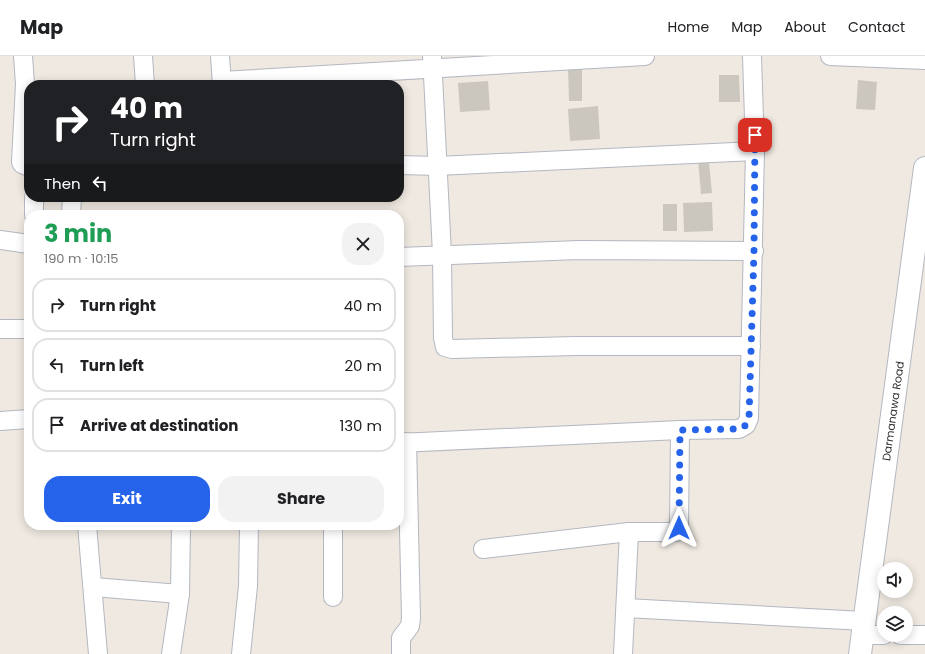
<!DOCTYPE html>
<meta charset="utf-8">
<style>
body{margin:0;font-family:Poppins,sans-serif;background:#f2f2f2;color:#202124;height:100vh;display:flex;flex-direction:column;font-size:15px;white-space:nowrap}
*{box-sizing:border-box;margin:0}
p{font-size:13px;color:#757577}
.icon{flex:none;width:22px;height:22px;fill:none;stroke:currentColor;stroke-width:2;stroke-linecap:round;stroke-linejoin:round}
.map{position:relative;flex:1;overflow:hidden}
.panel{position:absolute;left:24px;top:154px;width:380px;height:320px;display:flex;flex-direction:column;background:#fff;border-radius:16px;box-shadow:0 2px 10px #0003}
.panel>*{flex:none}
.guide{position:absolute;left:24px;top:24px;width:380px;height:122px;border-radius:16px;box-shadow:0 2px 10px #0003;background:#202124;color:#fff;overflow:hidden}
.buttons{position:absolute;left:877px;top:506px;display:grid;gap:8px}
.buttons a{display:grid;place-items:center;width:36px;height:36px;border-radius:50%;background:#fff;box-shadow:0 2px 10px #0003;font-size:20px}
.pin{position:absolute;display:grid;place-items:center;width:34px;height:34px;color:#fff;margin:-17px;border-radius:8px;box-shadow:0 2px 6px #0006}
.me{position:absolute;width:44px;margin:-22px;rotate:0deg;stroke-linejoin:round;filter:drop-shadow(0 0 3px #0008)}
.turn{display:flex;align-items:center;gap:14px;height:84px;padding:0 20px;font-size:18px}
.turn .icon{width:52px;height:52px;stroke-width:2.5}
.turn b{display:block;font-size:28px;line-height:34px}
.then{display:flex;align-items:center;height:38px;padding:0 20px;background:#0003;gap:8px;font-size:15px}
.round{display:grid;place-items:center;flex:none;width:42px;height:42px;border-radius:16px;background:#f2f2f2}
.headline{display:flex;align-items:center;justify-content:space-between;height:68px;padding:0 20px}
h1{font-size:24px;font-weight:700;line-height:30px;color:#1e9e55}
.primary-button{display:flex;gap:8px;margin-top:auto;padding:8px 20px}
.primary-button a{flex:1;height:46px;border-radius:16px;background:#2563eb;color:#fff;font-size:16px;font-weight:700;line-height:46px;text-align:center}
.primary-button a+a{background:#f2f2f2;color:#202124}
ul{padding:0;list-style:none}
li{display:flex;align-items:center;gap:12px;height:54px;margin:0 8px 6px;padding:0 12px;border:2px solid #e0e0e0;border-radius:16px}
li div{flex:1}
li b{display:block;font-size:15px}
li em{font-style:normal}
header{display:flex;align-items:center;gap:24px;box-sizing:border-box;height:56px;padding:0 20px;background:#fff;border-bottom:1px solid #e0e0e0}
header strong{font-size:19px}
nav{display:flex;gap:22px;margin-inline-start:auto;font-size:14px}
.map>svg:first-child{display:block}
.building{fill:#cbc7bf}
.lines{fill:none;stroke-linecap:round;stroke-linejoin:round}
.street-casing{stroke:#b4b7c1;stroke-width:20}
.secondary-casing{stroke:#b4b7c1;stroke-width:24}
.street{stroke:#fff;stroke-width:18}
.secondary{stroke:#fff;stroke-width:22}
.route{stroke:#2563eb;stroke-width:7;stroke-dasharray:0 12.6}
.labels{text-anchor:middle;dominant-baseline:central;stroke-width:3.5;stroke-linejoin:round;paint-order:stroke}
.street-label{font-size:11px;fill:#2e2e2e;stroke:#fff}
</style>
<header>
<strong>Map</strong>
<nav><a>Home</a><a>Map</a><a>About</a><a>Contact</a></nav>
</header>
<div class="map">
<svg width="925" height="598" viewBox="0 0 925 598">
<rect width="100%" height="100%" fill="#efe9e1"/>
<!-- building -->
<g class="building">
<polygon points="568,11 582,11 582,45 569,45"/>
<polygon points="719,19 739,19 740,46 719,46"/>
<polygon points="858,24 877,26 875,54 856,53"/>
<polygon points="488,25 490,54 460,56 458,27"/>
<polygon points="598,50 600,83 570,85 568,53"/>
<polygon points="698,103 709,107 712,137 701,138"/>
<polygon points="712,146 713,175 684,176 683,147"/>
<rect x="663" y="148" width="14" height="27"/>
</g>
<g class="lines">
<defs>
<g id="street">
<polyline points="23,0 25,28 21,106 22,108 29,111"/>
<polyline points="143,0 145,29"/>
<polyline points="220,0 222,29"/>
<polyline points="432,0 442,198 443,282 445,291 452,293 576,290 751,290"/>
<polyline points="830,0 925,4"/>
<polyline points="222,25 645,0"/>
<polyline points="399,109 438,110 755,95"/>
<polyline points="34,141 34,159"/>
<polyline points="71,159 72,141"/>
<polyline points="0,184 29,188"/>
<polyline points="399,201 579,194 754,195"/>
<polyline points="0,273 29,273"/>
<polyline points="0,365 29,363"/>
<polyline points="399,387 680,374 739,373 746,369 749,362 755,95 752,0"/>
<polyline points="87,469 98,598"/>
<polyline points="483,493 629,476 676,476 679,472 680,374"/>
<polyline points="93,531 180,538"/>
<polyline points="333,541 333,469"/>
<polyline points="626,552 864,565"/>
<polyline points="862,579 884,579"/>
<polyline points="900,579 925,579"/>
<polyline points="171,598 180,538 181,469"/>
<polyline points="241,598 248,530 249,469"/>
<polyline points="401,598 401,582 410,570 411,562 407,386"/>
<polyline points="623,598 629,476"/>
</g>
<polyline id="secondary" points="860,598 925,112"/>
</defs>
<!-- street casing -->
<use href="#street" class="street-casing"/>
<!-- secondary casing -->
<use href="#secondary" class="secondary-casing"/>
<!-- street -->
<use href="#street" class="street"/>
<!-- secondary -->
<use href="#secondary" class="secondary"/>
</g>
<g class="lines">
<!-- route -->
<polyline class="route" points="679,472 680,374 739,373 746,369 749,362 754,195 755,79"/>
</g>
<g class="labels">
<!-- street labels -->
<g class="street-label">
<text transform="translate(893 355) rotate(-82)">Darmanawa Road</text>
</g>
</g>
</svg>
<div class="buttons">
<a><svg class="icon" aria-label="sound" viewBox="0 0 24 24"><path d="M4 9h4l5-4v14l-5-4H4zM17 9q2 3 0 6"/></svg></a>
<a><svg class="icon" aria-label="layers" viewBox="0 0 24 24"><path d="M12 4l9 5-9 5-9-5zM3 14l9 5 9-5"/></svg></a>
</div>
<div class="pin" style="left:755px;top:79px;background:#d93025"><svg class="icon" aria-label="arrive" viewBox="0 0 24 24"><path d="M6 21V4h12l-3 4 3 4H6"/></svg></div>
<svg class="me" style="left:679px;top:472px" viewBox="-20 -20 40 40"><path d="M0-17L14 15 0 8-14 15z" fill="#2563eb" stroke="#fff" stroke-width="4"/></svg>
<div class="guide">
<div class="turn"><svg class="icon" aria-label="right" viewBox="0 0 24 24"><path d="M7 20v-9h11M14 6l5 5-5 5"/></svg><div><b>40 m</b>Turn right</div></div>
<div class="then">Then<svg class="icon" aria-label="left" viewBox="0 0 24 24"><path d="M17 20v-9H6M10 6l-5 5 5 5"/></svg></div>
</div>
<section class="panel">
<div class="headline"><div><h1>3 min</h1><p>190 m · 10:15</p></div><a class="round"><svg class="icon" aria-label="close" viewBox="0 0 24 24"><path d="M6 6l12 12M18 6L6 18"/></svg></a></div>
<ul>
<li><svg class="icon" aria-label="right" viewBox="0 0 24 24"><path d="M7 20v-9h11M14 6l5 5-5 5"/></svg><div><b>Turn right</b></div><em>40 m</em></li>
<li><svg class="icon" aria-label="left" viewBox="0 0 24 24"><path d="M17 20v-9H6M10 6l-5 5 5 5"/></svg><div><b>Turn left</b></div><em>20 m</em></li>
<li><svg class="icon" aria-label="arrive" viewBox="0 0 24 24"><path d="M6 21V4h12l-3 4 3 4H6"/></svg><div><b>Arrive at destination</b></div><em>130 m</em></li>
</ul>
<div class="primary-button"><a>Exit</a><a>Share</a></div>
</section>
</div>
